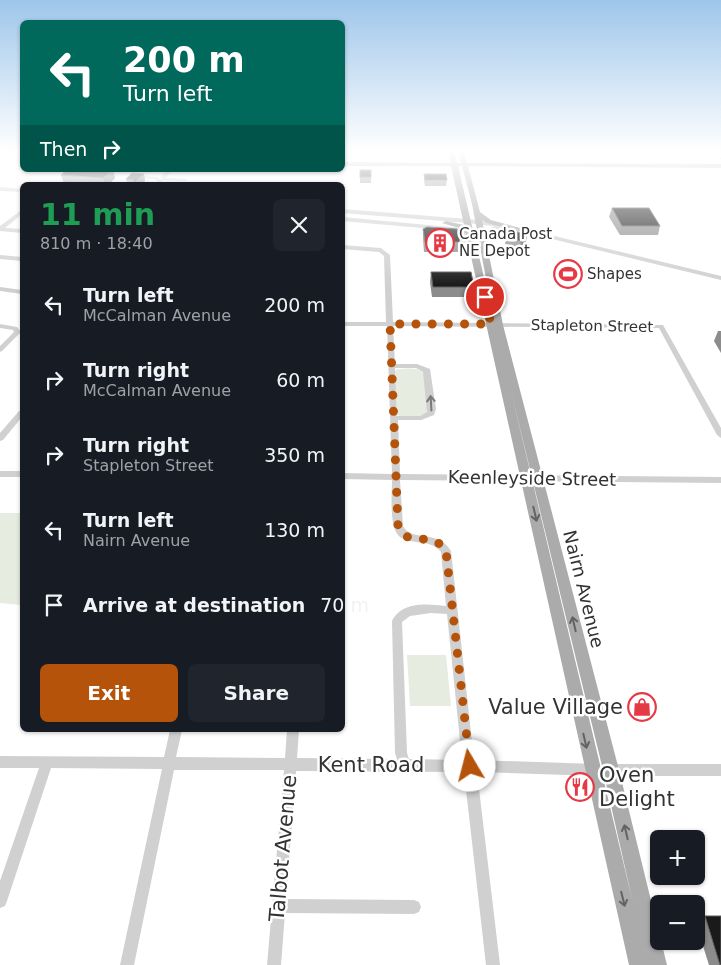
<!DOCTYPE html>
<meta charset="utf-8">
<style>
body{margin:0;font-family:"DejaVu Sans",sans-serif;background:#20242c;color:#f1f3f6;height:100vh;display:flex;flex-direction:column;font-size:19px;white-space:nowrap}
*{box-sizing:border-box;margin:0}
p{font-size:16px;color:#9ea1a6}
.icon{flex:none;width:28px;height:28px;fill:none;stroke:currentColor;stroke-width:2;stroke-linecap:round;stroke-linejoin:round}
.map{position:relative;flex:1;overflow:hidden}
.details{position:absolute;left:20px;top:182px;width:325px;height:550px;display:flex;flex-direction:column;background:#171b24;border-radius:8px;box-shadow:0 1px 4px #0004}
.details>*{flex:none}
.guide{position:absolute;left:20px;top:20px;width:325px;height:152px;border-radius:8px;box-shadow:0 1px 4px #0004;background:#00695c;color:#fff;overflow:hidden}
.controls{position:absolute;left:650px;top:830px;display:grid;gap:10px}
.controls a{display:grid;place-items:center;width:55px;height:55px;border-radius:8px;background:#171b24;box-shadow:0 1px 4px #0004;font-size:25px}
.pin{position:absolute;display:grid;place-items:center;width:42px;height:42px;color:#fff;margin:-21px;border:2px solid #fff;border-radius:50%;box-shadow:0 1px 5px #0007}
.me{position:absolute;width:55px;margin:-28px;rotate:352deg;stroke-linejoin:round;filter:drop-shadow(0 0 4px #0008)}
.turn{display:flex;align-items:center;gap:18px;height:105px;padding:0 20px;font-size:22px}
.turn .icon{width:65px;height:65px;stroke-width:2.5}
.turn b{display:block;font-size:35px;line-height:42px}
.then{display:flex;align-items:center;height:48px;padding:0 20px;background:#0003;gap:10px;font-size:19px}
.round{display:grid;place-items:center;flex:none;width:52px;height:52px;border-radius:8px;background:#20242c}
.summary{display:flex;align-items:center;justify-content:space-between;height:85px;padding:0 20px}
h1{font-size:30px;font-weight:700;line-height:38px;color:#1e9e55}
.cta{display:flex;gap:10px;margin-top:auto;padding:10px 20px}
.cta a{flex:1;height:58px;border-radius:8px;background:#b45309;color:#fff;font-size:20px;font-weight:700;line-height:58px;text-align:center}
.cta a+a{background:#20242c;color:#f1f3f6}
ul{padding:0;list-style:none}
li{display:flex;align-items:center;gap:15px;height:75px;padding:0 20px}
li div{flex:1}
li b{display:block;font-size:19px}
li em{font-style:normal}
.map>svg:first-child{display:block}
.green{fill:#e6ecdf}
.lines{fill:none;stroke-linecap:round;stroke-linejoin:round}
.minor{fill:#d0d0d0;fill-rule:evenodd}
.major{fill:#ababab;fill-rule:evenodd}
.rail{stroke:#888;stroke-width:1;stroke-dasharray:3 2;stroke-linecap:butt}
.wall{fill:#8c8c8c}
.shaded-wall{fill:#5f5f5f}
.building{fill:#1a1a1a;stroke:#5f5f5f}
.oneway{stroke:#7a7a7a}
.oneway2{stroke:#636363}
.route{stroke:#b45309;stroke-width:9;stroke-dasharray:0 16.2}
.labels{text-anchor:middle;dominant-baseline:central;stroke-width:5;stroke-linejoin:round;paint-order:stroke}
.far-poi-label{font-size:15px;fill:#333;stroke:#fff;text-anchor:start}
.far-street-label{font-size:15px;fill:#333;stroke:#fff}
.street-label{font-size:18px;fill:#333;stroke:#fff}
.near-poi-label{font-size:21px;fill:#333;stroke:#fff;text-anchor:end}
.near-street-label{font-size:21px;fill:#333;stroke:#fff}
</style>
<div class="map">
<svg width="721" height="965" viewBox="0 0 721 965">
<rect width="100%" height="100%" fill="#fff"/>
<!-- green -->
<g class="green">
<path d="M397,369C406,369 418,366 424,374L428,410C422,419 406,419 397,415L395,371Z"/>
<polygon points="0,513 22,513 22,605 0,603"/>
<polygon points="407,655 446,655 451,706 410,706"/>
</g>
<g class="lines">
<!-- minor -->
<g class="minor">
<polygon points="167,170 172,170 166,178 185,179 187,180 185,181 162,180 161,177"/>
<polygon points="142,176 158,177 162,181 160,185 156,185 157,181 155,179 140,178 140,176"/>
<polygon points="0,187 22,189 22,192 0,191"/>
<polygon points="342,209 468,219 500,223 503,225 500,227 468,223 342,213"/>
<polygon points="20,211 22,211 22,214 5,228 22,229 22,233 0,231 0,226"/>
<polygon points="342,217 460,228 465,231 469,247 478,253 473,254 464,249 459,232 457,231 342,221"/>
<polygon points="494,226 523,232 526,234 523,236 492,229 491,228"/>
<polygon points="517,227 721,276 721,280 515,230 515,228"/>
<path d="M342,245L381,248L390,255L393,322L663,325L721,428V438L717,435L659,328L393,326L395,364H417L430,369L436,409L434,415L421,420H398L400,474L721,477V483L400,480L403,526C412,543 437,528 451,551L474,760L596,764L600,766L602,770L600,774L596,776L477,772L500,965H486L464,772L296,771L286,899L414,900L419,902L421,907L419,912L414,914L285,913L281,965H267L284,770H174L134,965H120L162,769L51,768L7,901L5,906L0,908V881L39,768H0V756L164,757L170,730H182L176,757L285,758L287,730H299L297,758L397,759L395,753L392,621C402,601 427,604 446,606L441,552C434,544 427,543 416,542C410,541 402,540 398,535C389,524 392,493 392,480L342,479V473L392,474L387,326H342V322H386L384,256L379,252L342,249ZM395,368H416L423,372L427,412L420,416H397ZM431,613L447,614L462,760L409,759L407,753L402,622L410,616Z"/>
<polygon points="0,255 22,257 22,261 0,259"/>
<polygon points="0,287 22,290 22,294 0,291"/>
<polygon points="0,324 17,327 21,332 2,351 0,352 0,346 14,332 13,330 0,328"/>
<polygon points="19,411 22,411 22,417 3,440 0,441 0,433"/>
<rect x="0" y="471" width="22" height="6"/>
<polygon points="609,764 721,764 721,776 609,776 605,774 603,770 605,766"/>
</g>
<!-- major -->
<path class="major" d="M448,151H454L457,163H461L458,151H464L467,163L721,164V168L468,166L480,212L491,220L530,231L526,233L487,223L482,220L503,325L619,770L659,933V941H661L667,965H629L466,234L459,228L442,223L446,221L464,225L451,166H342V162L451,163ZM458,166H462L472,204L493,316ZM510,387L603,770L633,903Z"/>
<!-- rail -->
<polyline class="rail" points="713,151 721,159"/>
</g>
<!-- wall -->
<g class="wall">
<polygon points="667,151 681,151 680,153 669,153"/>
<polygon points="113,170 115,178 108,185 79,185 64,184 61,175"/>
<polygon points="371,170 371,183 360,183 360,177"/>
<polygon points="144,174 145,181 141,185 128,185 126,179"/>
<polygon points="424,174 447,180 446,186 425,186 424,181"/>
<polygon points="612,208 660,226 658,235 620,235 609,217"/>
<polygon points="423,229 460,242 459,252 424,252 423,239"/>
<polygon points="527,234 526,241 520,248 505,244 506,237"/>
<polygon points="431,272 474,287 472,297 432,297 430,282"/>
<polygon points="718,331 721,331 721,353 714,341"/>
<polygon points="705,916 721,965 709,965 696,924"/>
</g>
<!-- shaded-wall -->
<g class="shaded-wall">
<polygon points="113,170 115,178 108,185 105,185 103,178"/>
<polygon points="144,174 145,181 141,185 133,185"/>
<polygon points="527,234 526,241 520,248 521,241"/>
</g>
<!-- building -->
<g class="building">
<polygon points="67,170 113,170 103,178 61,175"/>
<rect x="360" y="170" width="11" height="7"/>
<polygon points="132,173 144,174 133,184 134,180 126,179"/>
<polygon points="424,174 446,174 447,180 425,180"/>
<polygon points="612,208 649,208 660,226 622,226"/>
<polygon points="427,227 457,229 460,242 425,242 423,229"/>
<polygon points="512,231 527,234 521,241 506,237"/>
<polygon points="431,272 471,272 474,287 433,287"/>
<polygon points="705,916 721,916 721,965 720,965"/>
</g>
<!-- one-way arrows -->
<defs><path id="oneway-shaft" d="M-6 0H5M1.5-3L5.5 0L1.5 3" fill="none" stroke-width="1.6" stroke-linecap="round" stroke-linejoin="round" transform="scale(1.25)"/></defs>
<use class="oneway" href="#oneway-shaft" transform="translate(431 403) rotate(-93)"/>
<g class="oneway2">
<use href="#oneway-shaft" transform="translate(535 514) rotate(77)"/>
<use href="#oneway-shaft" transform="translate(574 624) rotate(-103)"/>
<use href="#oneway-shaft" transform="translate(585 741) rotate(77)"/>
<use href="#oneway-shaft" transform="translate(626 832) rotate(-103)"/>
<use href="#oneway-shaft" transform="translate(623 899) rotate(76)"/>
</g>
<!-- sky -->
<linearGradient id="sky" x2="0" y2="1"><stop stop-color="#9ec6ea"/><stop offset="0.53" stop-color="#fff"/><stop offset="1" stop-color="#fff" stop-opacity="0"/></linearGradient>
<rect width="721" height="286" fill="url(#sky)"/>
<g class="lines">
<!-- route -->
<path class="route" d="M470,766L446,551C433,529 405,549 398,526L390,324H491L485,297"/>
</g>
<!-- icons -->
<defs>
<symbol id="building-ring" viewBox="-11 -11 22 22"><circle r="9.5" fill="#fff" stroke="#e63946" stroke-width="1.5"/><path d="M-4-6H4V6H1V3H-1V6H-4ZM-2.5-4.3h1.7v1.8h-1.7ZM.8-4.3h1.7v1.8H.8ZM-2.5-1h1.7V.8h-1.7ZM.8-1h1.7V.8H.8Z" fill="#e63946"/></symbol>
<symbol id="stadium-ring" viewBox="-11 -11 22 22"><circle r="9.5" fill="#fff" stroke="#e63946" stroke-width="1.5"/><path d="M0-5a6.5 5 0 1 0 0 10a6.5 5 0 1 0 0-10ZM-3.5-1.8h7v3.6h-7Z" fill="#e63946"/></symbol>
<symbol id="shop-ring" viewBox="-11 -11 22 22"><circle r="9.5" fill="#fff" stroke="#e63946" stroke-width="1.5"/><path d="M-5-2.5h2.3a2.7 3.5 0 0 1 5.4 0H5L5.5 6h-11ZM-1.5-2.5h3a1.5 2.3 0 0 0-3 0Z" fill="#e63946"/></symbol>
<symbol id="restaurant-ring" viewBox="-11 -11 22 22"><circle r="9.5" fill="#fff" stroke="#e63946" stroke-width="1.5"/><path d="M-5-6h1v4h1v-4h1v4h1v-4h1v5L-1.5 .5V6h-2V.5L-5-1ZM5-6V6H3V1.5H1.5Q1.5-4 5-6Z" fill="#e63946"/></symbol>
</defs>
<g fill-rule="evenodd">
<use href="#building-ring" x="424" y="227" width="32" height="32"/>
<use href="#stadium-ring" x="552" y="258" width="32" height="32"/>
<use href="#shop-ring" x="626" y="691" width="32" height="32"/>
<use href="#restaurant-ring" x="564" y="771" width="32" height="32"/>
</g>
<g class="labels">
<!-- far-poi labels -->
<g class="far-poi-label">
<text x="459" y="234">Canada Post<tspan x="459" dy="17">NE Depot</tspan></text>
<text x="587" y="274">Shapes</text>
</g>
<!-- far-street labels -->
<g class="far-street-label">
<text transform="translate(592 326) rotate(1)">Stapleton Street</text>
</g>
<!-- street labels -->
<g class="street-label">
<text transform="translate(532 478) rotate(1)">Keenleyside Street</text>
<text transform="translate(584 589) rotate(76)">Nairn Avenue</text>
</g>
<!-- near-poi labels -->
<g class="near-poi-label">
<text x="623" y="707">Value Village</text>
<text x="599" y="775" text-anchor="start">Oven<tspan x="599" dy="24">Delight</tspan></text>
</g>
<!-- near-street labels -->
<g class="near-street-label">
<text x="371" y="765">Kent Road</text>
<text transform="translate(283 848) rotate(-85)">Talbot Avenue</text>
</g>
</g>
</svg>
<div class="controls">
<a>+</a>
<a>−</a>
</div>
<div class="pin" style="left:485px;top:297px;background:#d93025"><svg class="icon" aria-label="arrive" viewBox="0 0 24 24"><path d="M6 21V4h12l-3 4 3 4H6"/></svg></div>
<svg class="me" style="left:470px;top:766px" viewBox="-20 -20 40 40"><circle r="19" fill="#fff"/><path d="M0-13L10 11 0 6-10 11z" fill="#b45309"/></svg>
<div class="guide">
<div class="turn"><svg class="icon" aria-label="left" viewBox="0 0 24 24"><path d="M17 20v-9H6M10 6l-5 5 5 5"/></svg><div><b>200 m</b>Turn left</div></div>
<div class="then">Then<svg class="icon" aria-label="right" viewBox="0 0 24 24"><path d="M7 20v-9h11M14 6l5 5-5 5"/></svg></div>
</div>
<section class="details">
<div class="summary"><div><h1>11 min</h1><p>810 m · 18:40</p></div><a class="round"><svg class="icon" aria-label="close" viewBox="0 0 24 24"><path d="M6 6l12 12M18 6L6 18"/></svg></a></div>
<ul>
<li><svg class="icon" aria-label="left" viewBox="0 0 24 24"><path d="M17 20v-9H6M10 6l-5 5 5 5"/></svg><div><b>Turn left</b><p>McCalman Avenue</p></div><em>200 m</em></li>
<li><svg class="icon" aria-label="right" viewBox="0 0 24 24"><path d="M7 20v-9h11M14 6l5 5-5 5"/></svg><div><b>Turn right</b><p>McCalman Avenue</p></div><em>60 m</em></li>
<li><svg class="icon" aria-label="right" viewBox="0 0 24 24"><path d="M7 20v-9h11M14 6l5 5-5 5"/></svg><div><b>Turn right</b><p>Stapleton Street</p></div><em>350 m</em></li>
<li><svg class="icon" aria-label="left" viewBox="0 0 24 24"><path d="M17 20v-9H6M10 6l-5 5 5 5"/></svg><div><b>Turn left</b><p>Nairn Avenue</p></div><em>130 m</em></li>
<li><svg class="icon" aria-label="arrive" viewBox="0 0 24 24"><path d="M6 21V4h12l-3 4 3 4H6"/></svg><div><b>Arrive at destination</b></div><em>70 m</em></li>
</ul>
<div class="cta"><a>Exit</a><a>Share</a></div>
</section>
</div>
